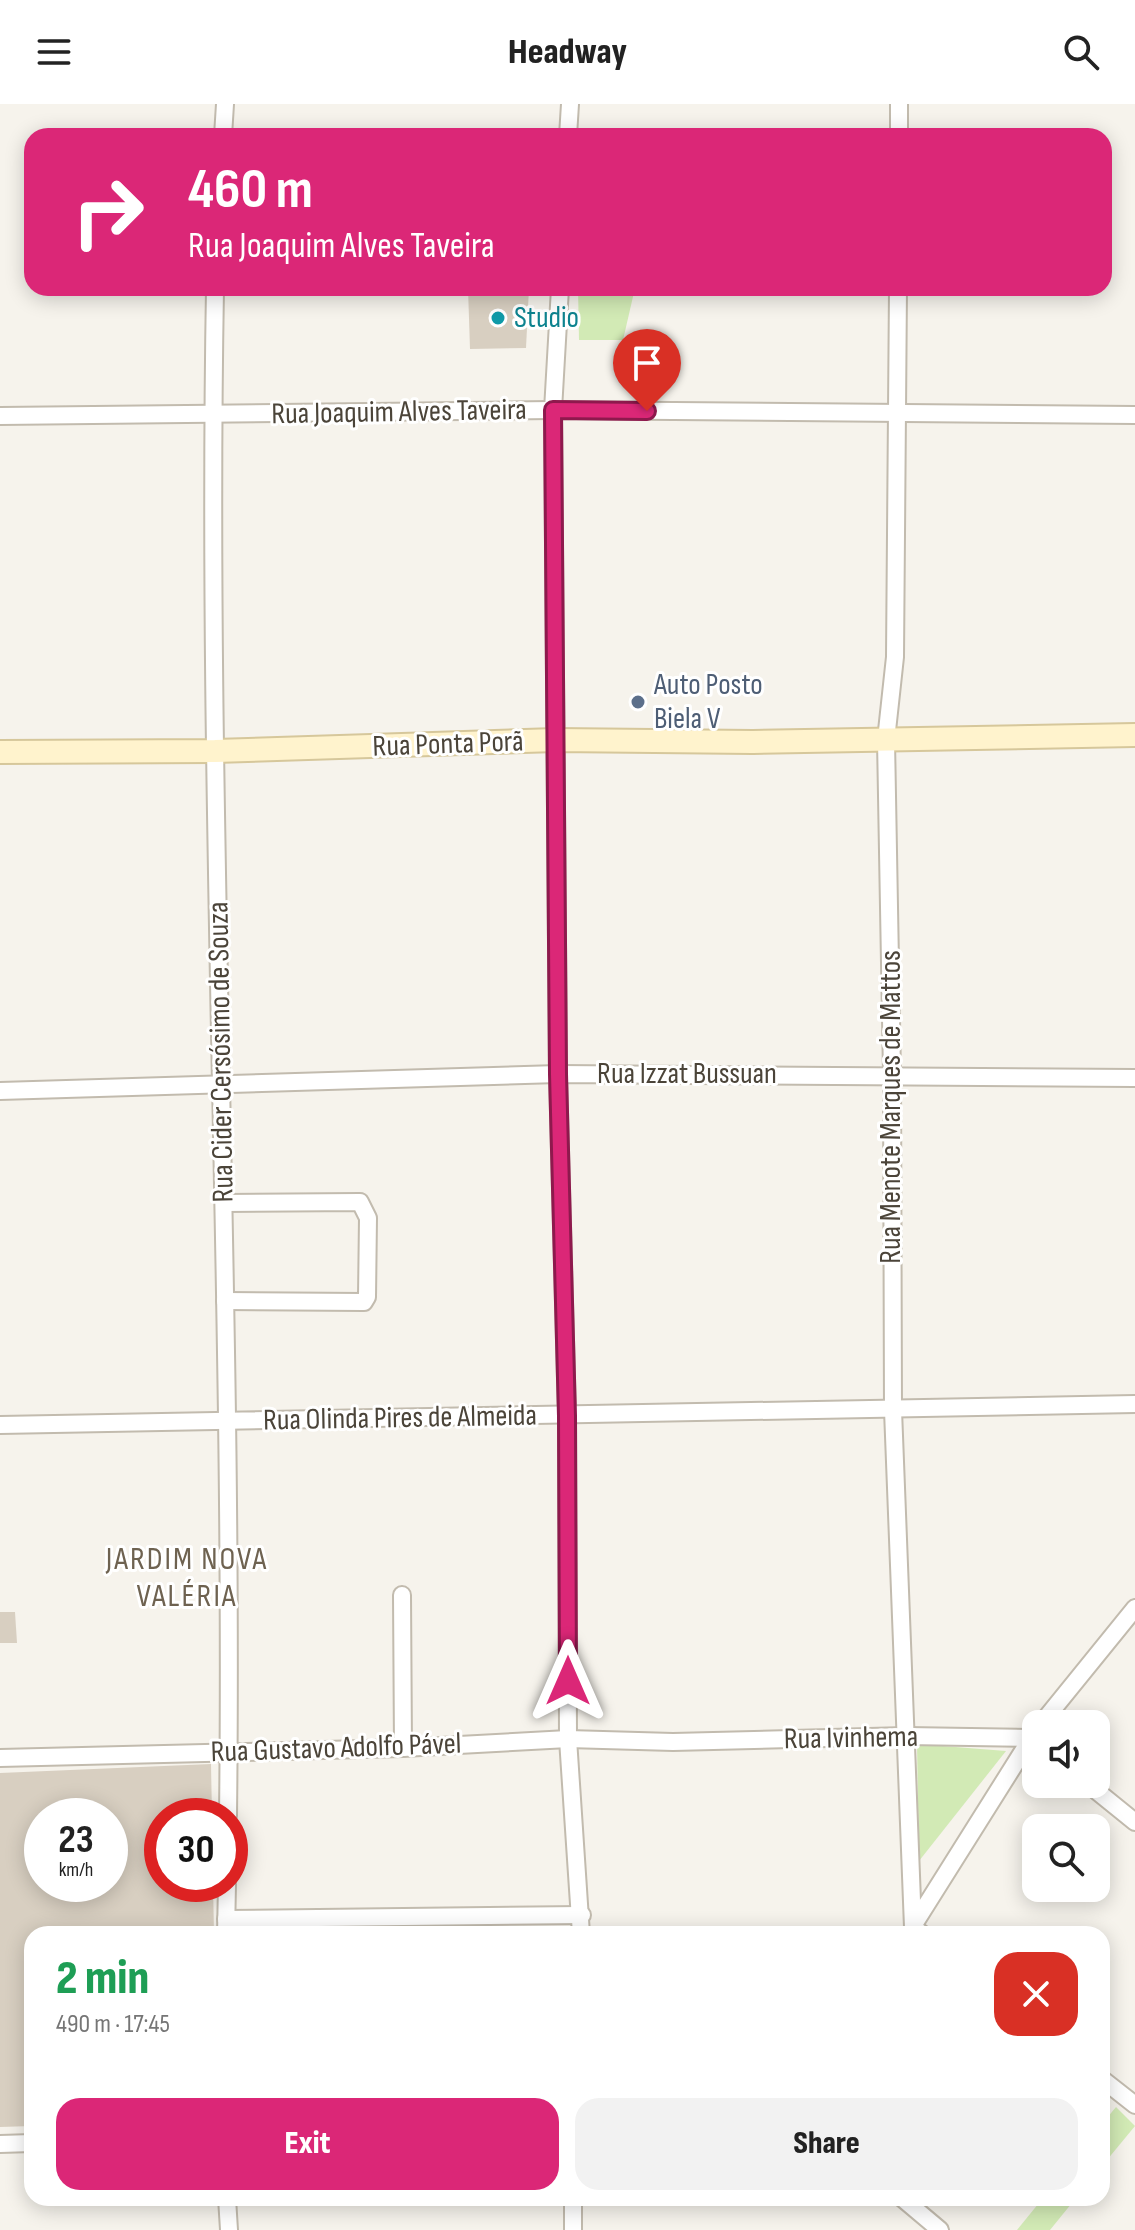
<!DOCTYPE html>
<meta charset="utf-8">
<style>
body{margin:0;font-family:"Sofia Sans Condensed",sans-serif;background:#f2f2f2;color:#222;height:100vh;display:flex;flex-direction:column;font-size:30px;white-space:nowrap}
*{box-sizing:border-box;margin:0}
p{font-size:26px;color:#767676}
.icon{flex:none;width:44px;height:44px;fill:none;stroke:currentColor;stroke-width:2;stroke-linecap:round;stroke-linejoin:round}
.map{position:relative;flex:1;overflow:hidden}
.details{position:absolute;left:24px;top:1822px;width:1086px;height:280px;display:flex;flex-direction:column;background:#fff;border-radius:24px;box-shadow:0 4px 20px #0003}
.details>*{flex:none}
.guide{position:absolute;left:24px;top:24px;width:1088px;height:168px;border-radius:24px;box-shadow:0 4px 20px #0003;background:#db2777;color:#fff;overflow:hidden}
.tools{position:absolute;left:1022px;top:1606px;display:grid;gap:16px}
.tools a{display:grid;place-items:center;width:88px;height:88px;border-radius:16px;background:#fff;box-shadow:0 4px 20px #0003;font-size:40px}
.speed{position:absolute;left:24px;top:1694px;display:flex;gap:16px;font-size:40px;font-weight:700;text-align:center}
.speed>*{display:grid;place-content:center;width:104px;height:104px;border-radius:50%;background:#fff;box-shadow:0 4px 20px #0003;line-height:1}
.speed small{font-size:20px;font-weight:400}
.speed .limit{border:12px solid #d22;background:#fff;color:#111}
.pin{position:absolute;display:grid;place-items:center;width:68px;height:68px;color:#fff;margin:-82px -34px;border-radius:50% 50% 50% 0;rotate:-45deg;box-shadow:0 0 8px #0007}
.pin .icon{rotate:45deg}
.me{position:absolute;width:88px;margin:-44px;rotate:0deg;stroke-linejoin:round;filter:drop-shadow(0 0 6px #0008)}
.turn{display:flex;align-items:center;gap:28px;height:168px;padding:0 32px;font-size:36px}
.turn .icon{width:104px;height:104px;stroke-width:2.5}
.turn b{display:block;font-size:56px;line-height:68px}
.round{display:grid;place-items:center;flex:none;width:84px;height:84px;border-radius:24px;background:#f2f2f2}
.head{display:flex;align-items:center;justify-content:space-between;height:136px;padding:0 32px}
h1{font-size:48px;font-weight:800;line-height:60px;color:#1e9e55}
.button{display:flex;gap:16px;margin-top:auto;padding:16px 32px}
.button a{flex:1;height:92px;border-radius:24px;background:#db2777;color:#fff;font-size:32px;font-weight:800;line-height:92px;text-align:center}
.button a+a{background:#f2f2f2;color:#222}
header{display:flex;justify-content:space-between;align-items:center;height:104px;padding:0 32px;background:#fff;font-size:36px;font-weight:800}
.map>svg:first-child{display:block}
.green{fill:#d2eab5}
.building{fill:#d8cfc1;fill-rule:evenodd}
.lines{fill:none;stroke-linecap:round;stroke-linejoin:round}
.street-casing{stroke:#c2bbae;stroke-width:20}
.secondary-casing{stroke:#d6c79b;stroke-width:26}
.street{stroke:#fff;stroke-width:16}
.secondary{stroke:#fff3cd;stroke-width:22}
.route-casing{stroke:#8e194d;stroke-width:20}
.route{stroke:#db2777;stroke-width:14}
.culture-dot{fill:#0f9aa8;stroke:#fff;stroke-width:3}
.service-dot{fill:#5c6f8a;stroke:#fff;stroke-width:3}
.labels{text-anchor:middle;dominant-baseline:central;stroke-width:6;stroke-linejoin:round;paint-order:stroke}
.culture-label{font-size:30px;fill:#0d838f;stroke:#fff;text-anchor:start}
.street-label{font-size:30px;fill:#4b4439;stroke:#fff}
.service-label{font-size:30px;fill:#4e5e75;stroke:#fff;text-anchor:start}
.neighbourhood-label{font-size:32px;letter-spacing:2px;fill:#6e6250;stroke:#fff}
</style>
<header><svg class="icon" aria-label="menu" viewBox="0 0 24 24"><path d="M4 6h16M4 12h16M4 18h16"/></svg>Headway<svg class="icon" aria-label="search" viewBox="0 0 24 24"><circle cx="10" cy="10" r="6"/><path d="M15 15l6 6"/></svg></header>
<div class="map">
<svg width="1135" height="2126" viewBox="0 0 1135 2126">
<rect width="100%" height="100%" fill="#f6f3ec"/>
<!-- green -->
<g class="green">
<polygon points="578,184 635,184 623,236 579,236"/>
<polygon points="917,1640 1006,1647 919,1757"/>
<polygon points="1116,2003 1135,2022 1102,2062 1102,2020"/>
<polygon points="1043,2094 1076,2094 1050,2126 1017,2126"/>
</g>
<!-- building -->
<g class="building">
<polygon points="468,184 529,184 526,244 470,245"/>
<polygon points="0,1508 15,1508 17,1539 0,1539"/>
<path d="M211,1660L212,1712H162V1780H213L214,1830H32V2022L0,2023V1669ZM42,1712H110V1780H42Z"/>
</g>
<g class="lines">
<defs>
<g id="street">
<polyline points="223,32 225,0"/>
<polyline points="568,32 570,0"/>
<polyline points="899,32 899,0"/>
<path d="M215,184C206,693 234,1203 228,1712"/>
<polyline points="560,184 553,306 558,970 567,1312 568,1635 581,1830"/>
<polyline points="898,184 895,553 886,636 892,970 893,1306 913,1823 922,1830"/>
<polyline points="0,312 553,306 1135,311"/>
<polyline points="0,987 558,970 1135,974"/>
<polyline points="224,1099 360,1098 368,1114 367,1193 364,1198 225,1197"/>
<polyline points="0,1321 1135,1300"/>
<polyline points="402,1491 403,1644"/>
<polyline points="1041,1620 1135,1504"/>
<polyline points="0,1654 403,1644 568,1635 673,1638 907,1632 1030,1634 1036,1639"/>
<polyline points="1088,1680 1135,1718"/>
<polyline points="226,1815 582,1811"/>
<polyline points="913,1822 1035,1628"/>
<polyline points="226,1830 227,1780"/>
<polyline points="1102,1975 1135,2001"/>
<polyline points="0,2040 32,2039"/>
<polyline points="227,2094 229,2126"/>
<polyline points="902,2094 940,2126"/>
<polyline points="573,2126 573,2094"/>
</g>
<polyline id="secondary" points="0,648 215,647 556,636 753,638 1135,631"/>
</defs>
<!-- street casing -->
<use href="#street" class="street-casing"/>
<!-- secondary casing -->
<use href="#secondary" class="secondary-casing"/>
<!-- street -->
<use href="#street" class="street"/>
<!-- secondary -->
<use href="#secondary" class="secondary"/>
</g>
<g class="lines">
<defs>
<polyline id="route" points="568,1577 567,1312 558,970 553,306 647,307"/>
</defs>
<!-- route casing -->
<use href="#route" class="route-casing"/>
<!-- route -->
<use href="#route" class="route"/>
</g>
<!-- markers -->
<circle class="culture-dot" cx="498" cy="214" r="8"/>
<circle class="service-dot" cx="638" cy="598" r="8"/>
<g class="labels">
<!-- culture labels -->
<g class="culture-label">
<text x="514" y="214">Studio</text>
</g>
<!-- street labels -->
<g class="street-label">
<text transform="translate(399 308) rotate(-1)">Rua Joaquim Alves Taveira</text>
<text transform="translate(448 640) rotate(-2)">Rua Ponta Porã</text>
<text transform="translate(221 948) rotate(-91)">Rua Cider Cersósimo de Souza</text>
<text x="687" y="970">Rua Izzat Bussuan</text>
<text transform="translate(891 1003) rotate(-90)">Rua Menote Marques de Mattos</text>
<text transform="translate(400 1314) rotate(-1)">Rua Olinda Pires de Almeida</text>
<text transform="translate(851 1634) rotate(-1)">Rua Ivinhema</text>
<text transform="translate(336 1644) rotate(-2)">Rua Gustavo Adolfo Pável</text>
</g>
<!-- service labels -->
<g class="service-label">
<text x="654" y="581">Auto Posto<tspan x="654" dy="34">Biela V</tspan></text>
</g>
<!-- neighbourhood labels -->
<g class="neighbourhood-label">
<text x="187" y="1455">JARDIM NOVA<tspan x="187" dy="37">VALÉRIA</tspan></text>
</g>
</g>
</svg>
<div class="tools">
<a><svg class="icon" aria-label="sound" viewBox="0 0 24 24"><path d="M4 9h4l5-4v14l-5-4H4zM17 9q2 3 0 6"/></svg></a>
<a><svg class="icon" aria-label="search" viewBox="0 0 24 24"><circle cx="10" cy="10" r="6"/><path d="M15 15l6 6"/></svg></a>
</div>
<div class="speed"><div>23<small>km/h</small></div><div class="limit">30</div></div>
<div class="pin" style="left:647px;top:307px;background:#d93025"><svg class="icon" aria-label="arrive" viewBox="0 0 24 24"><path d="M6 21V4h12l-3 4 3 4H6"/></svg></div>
<svg class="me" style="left:568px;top:1577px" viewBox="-20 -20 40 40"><path d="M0-17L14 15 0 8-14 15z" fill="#db2777" stroke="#fff" stroke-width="4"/></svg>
<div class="guide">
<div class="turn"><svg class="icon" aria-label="right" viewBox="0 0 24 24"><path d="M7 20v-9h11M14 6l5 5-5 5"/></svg><div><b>460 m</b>Rua Joaquim Alves Taveira</div></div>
</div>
<section class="details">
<div class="head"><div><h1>2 min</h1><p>490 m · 17:45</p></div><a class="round" style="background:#d93025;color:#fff"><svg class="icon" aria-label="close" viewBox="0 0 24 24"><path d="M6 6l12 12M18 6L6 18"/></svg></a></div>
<div class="button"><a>Exit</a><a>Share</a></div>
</section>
</div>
